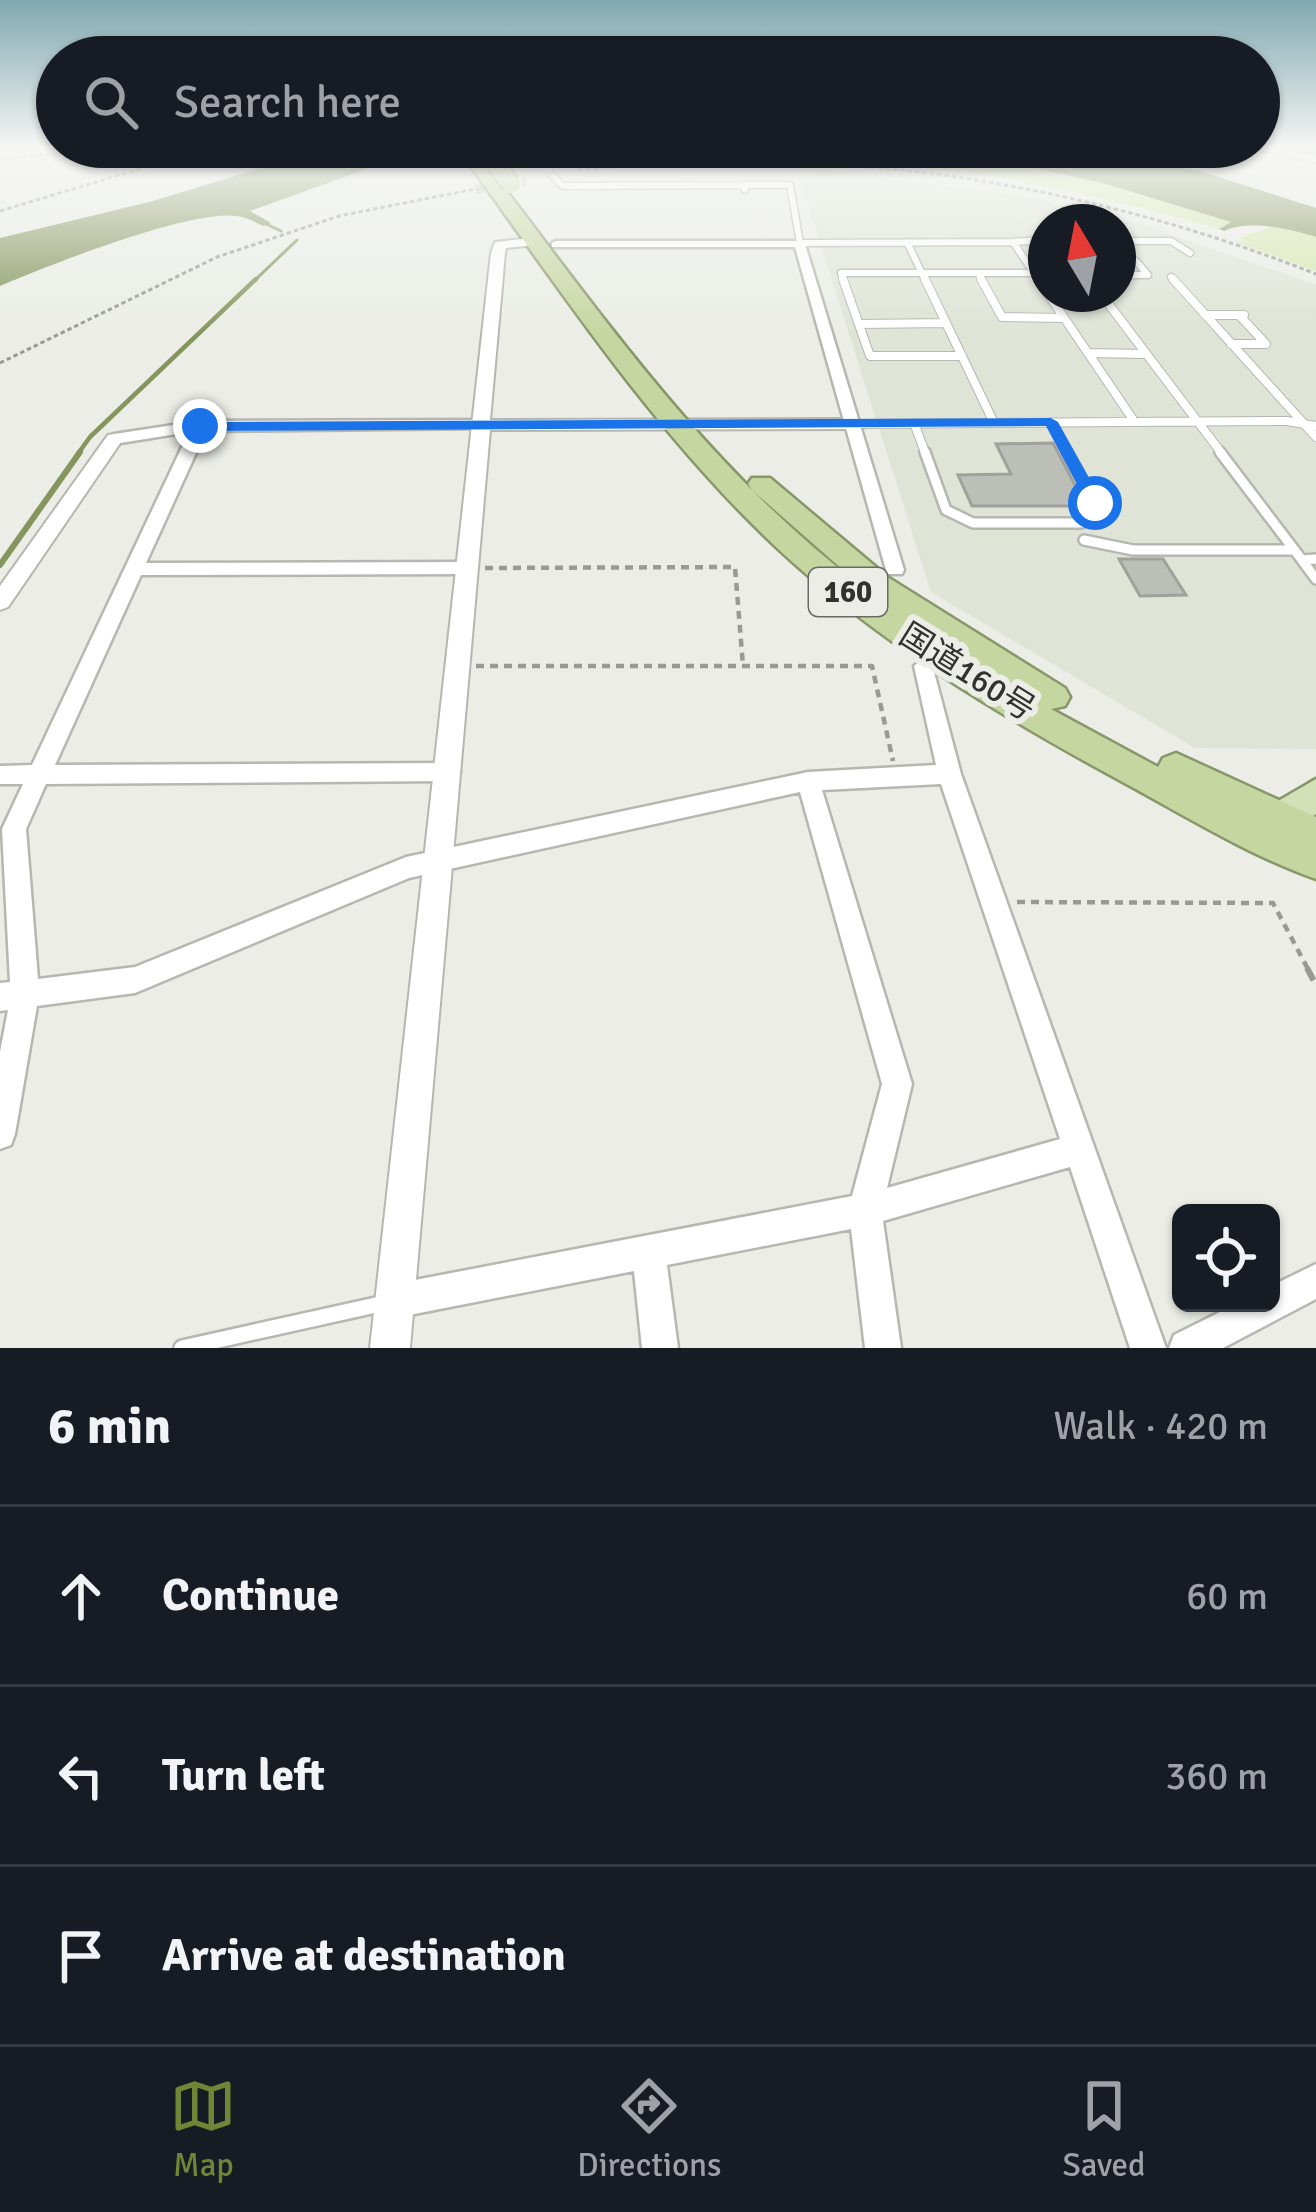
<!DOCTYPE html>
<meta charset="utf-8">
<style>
:root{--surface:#171b24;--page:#242831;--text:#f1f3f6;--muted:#9ea1a6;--line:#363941;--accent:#718536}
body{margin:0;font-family:Signika,"Noto Sans JP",sans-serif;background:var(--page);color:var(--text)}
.controls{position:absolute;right:36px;bottom:36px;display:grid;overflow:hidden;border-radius:18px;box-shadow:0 3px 9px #0004}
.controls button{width:108px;height:108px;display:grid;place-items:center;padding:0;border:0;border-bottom:3px solid var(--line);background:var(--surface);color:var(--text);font:60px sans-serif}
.compass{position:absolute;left:1028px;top:204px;width:108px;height:108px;border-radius:50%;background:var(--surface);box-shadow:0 3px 9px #0004;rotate:350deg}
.stop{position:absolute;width:36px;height:36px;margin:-27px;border:9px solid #1a73e8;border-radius:50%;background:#fff}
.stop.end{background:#1a73e8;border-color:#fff;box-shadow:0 3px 12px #0008}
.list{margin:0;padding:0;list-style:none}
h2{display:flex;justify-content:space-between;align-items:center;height:156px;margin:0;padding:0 48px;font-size:51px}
h2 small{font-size:39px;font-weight:400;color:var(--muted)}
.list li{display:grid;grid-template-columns:78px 1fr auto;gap:36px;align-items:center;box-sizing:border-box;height:180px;padding:0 48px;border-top:3px solid var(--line)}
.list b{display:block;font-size:45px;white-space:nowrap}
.list em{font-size:39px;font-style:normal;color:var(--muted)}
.icon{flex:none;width:66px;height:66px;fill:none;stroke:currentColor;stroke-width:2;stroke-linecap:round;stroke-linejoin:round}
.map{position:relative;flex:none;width:1316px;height:1348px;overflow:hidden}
.search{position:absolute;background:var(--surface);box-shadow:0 3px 9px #0004;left:36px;right:36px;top:36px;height:132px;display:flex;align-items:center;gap:30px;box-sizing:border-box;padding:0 42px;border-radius:66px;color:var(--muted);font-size:45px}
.sheet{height:696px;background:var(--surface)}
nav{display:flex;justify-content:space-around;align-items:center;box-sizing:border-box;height:168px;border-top:3px solid var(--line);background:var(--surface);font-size:33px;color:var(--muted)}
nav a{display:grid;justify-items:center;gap:6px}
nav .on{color:var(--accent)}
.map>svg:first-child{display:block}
</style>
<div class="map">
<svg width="1316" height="1348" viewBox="0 0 1316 1348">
<rect width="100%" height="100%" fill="#ebede6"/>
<!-- built -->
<path fill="#dfe4d6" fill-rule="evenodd" d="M796 167 1025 196 1138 223 1316 285V749L1195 748 931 592ZM1046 222H1118V294H1046Z"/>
<!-- green -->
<path fill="#d6e8ae" d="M714 147H941L1106 183 1232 222 1219 229C1053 180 886 155 714 147Z
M1274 226 1316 237V271L1233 241 1247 242 1240 238Z"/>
<!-- water -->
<path fill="#85955d" d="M329 147H445L381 164 250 211 271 223 263 226C255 222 246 217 237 216 190 209 47 266 0 286V238L153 201Z
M941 147 1081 148 1200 171 1316 208V237C1290 229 1248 219 1224 231L1219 229 1231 222 1106 184Z"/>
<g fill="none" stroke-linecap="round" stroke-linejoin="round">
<!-- stream-far2 -->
<path stroke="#85955d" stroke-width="3" d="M1288 147 1316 154
M262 222 281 231
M253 282 297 240"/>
<!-- stream-far1 -->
<path stroke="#85955d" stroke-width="4.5" d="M77 455 90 437 256 279"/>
<!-- stream -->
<path stroke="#85955d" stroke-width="6" d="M0 565 80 452"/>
</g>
<!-- building -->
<path fill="#bcbfb8" stroke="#9fa19a" stroke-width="3" d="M1053 443 1086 506H972L958 475 1011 474 996 444Z
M1119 559H1163L1186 595 1140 596Z"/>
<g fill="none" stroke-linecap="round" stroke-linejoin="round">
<!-- minor-tunnel -->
<path stroke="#c6c8c1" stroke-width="10" stroke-dasharray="10 6" stroke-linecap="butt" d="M475 189 526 181"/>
<!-- service-far3 casing -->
<g stroke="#b5b7b0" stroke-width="9">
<path id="service-far3" d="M1264 147 1316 160
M553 176 563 186 744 185
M745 190 744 185H790L800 243 1013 242 1040 282
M1118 241H1171L1190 253
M907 242 926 282
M1013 242 1046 240
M1118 261H1136L1148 275H1118
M978 273 983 282
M1171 277 1175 282
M844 282 841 273H1034"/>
</g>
<!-- service-far2 casing -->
<g stroke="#b5b7b0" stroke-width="10">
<path id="service-far2" d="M843 279 870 356H962
M925 279 994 423
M981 279 1002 317 1064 318
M1038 279 1046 291
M1173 279 1316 437
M1048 294 1134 421
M1101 294 1223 455
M1205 315H1244
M859 324 946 323
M1231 344H1266L1239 315
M1088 353 1146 354
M1051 422 1069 455
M914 423 926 455
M853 424 1287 421 1316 426"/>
</g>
<!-- service-far1 casing -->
<g stroke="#b5b7b0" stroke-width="14">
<path id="service-far1" d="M925 452 946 510 973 523H1081L1094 518 1095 503 1067 452
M1220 452 1302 560 1316 559
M1084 540 1133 550H1294
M1302 560 1316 579"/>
</g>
<!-- service casing -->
<g stroke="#b5b7b0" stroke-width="20">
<path id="service" d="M182 1348 385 1303"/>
</g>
<!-- minor casing -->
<g stroke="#b5b7b0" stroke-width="5">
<path id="minor" d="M556 241H804L904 570 902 574H888L886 570 795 247H552V243Z
M482 420 488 422V428L206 431 146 563 468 562 477 568 468 574 141 575 55 765 448 763 456 765 460 772 456 779 448 781 46 784 26 829 38 979 135 967 406 857 808 772 936 765 914 666 924 658 931 661 961 774 1166 1348H1130L1070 1167 883 1221 901 1348H865L851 1229 667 1265 678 1348H642L634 1271 394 1318 382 1313 377 1301 382 1289 394 1284 852 1196 882 1084 800 792 409 878 135 993 37 1006 15 1134 11 1145 0 1149V1052L8 1010 0 1011V983L10 982 2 829 23 784H0V766L32 765 189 432 114 444 106 439 114 434 200 421ZM941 784 1060 1139 887 1188 912 1084 822 790Z
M1316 1264V1299L1223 1348H1169L1174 1335 1238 1303H1271V1286Z"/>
</g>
<!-- tertiary casing -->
<g stroke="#b5b7b0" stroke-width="4">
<path id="tertiary" d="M532 238 537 239V245L506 248 505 253 490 420 853 419 862 424 853 429 490 430 410 1348H370L491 253 495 242Z
M114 434 123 439 8 607 0 610V586L108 435Z"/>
</g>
<!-- primary casing -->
<g stroke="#89966a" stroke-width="5">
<path id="primary" d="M1316 779V814L1297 827 1287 854 1273 859 1259 854 1254 842 1268 807Z"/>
</g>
<!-- trunk casing -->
<g stroke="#89966a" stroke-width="5">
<path id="trunk" d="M457 147H473C592 301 702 465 859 584L752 490 748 484 752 478H770L889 578 1065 688 1070 697 1065 706 1051 709 1158 767 1163 758 1176 753 1316 817V879C1248 855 1184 815 1121 781 999 715 876 641 775 546 651 429 556 284 457 147Z"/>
</g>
<!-- path-far2 -->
<path stroke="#989a95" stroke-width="3" stroke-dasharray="4.5 3" stroke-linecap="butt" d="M537 147 542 162 683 147
M656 156 709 150 705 147
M0 158 157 147
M578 170C831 142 1080 181 1316 274
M0 211 212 147
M0 363 217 257 339 216 475 189"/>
<!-- path-far1 -->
<path stroke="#989a95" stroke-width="4.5" stroke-dasharray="8 6" stroke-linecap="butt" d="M485 568 735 567 743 666
M476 666H872L893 761
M1017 902 1273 903 1309 971"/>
<!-- path -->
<path stroke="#989a95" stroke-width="6" stroke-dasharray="14 9" stroke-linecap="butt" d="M1307 968 1316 985"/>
<!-- service-far3 -->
<use href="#service-far3" stroke="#fff" stroke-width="6"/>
<!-- service-far2 -->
<use href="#service-far2" stroke="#fff" stroke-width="8"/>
<!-- service-far1 -->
<use href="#service-far1" stroke="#fff" stroke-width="9"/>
<!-- service -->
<use href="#service" stroke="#fff" stroke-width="15"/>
<!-- minor -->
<use href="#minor" fill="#fff" fill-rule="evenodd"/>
<!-- tertiary -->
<use href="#tertiary" fill="#fff" fill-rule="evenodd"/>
<!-- primary -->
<use href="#primary" fill="#d4e0b8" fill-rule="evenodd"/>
<!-- trunk -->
<use href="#trunk" fill="#c6d6a0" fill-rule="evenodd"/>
<!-- trunk-bridge casing -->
<g stroke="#89966a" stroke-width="21" stroke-linecap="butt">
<path id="trunk-bridge" d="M482 147 511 184"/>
</g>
<!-- trunk-bridge -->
<use href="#trunk-bridge" stroke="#c6d6a0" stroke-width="18"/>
</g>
<!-- sky -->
<linearGradient id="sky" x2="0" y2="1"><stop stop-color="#80a8b0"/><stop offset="0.44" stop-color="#f6f7f4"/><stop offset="1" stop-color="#f6f7f4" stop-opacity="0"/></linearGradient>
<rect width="1316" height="336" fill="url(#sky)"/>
<!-- route -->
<path fill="#1a73e8" d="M1051 418 1058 422 1103 503 1100 507 1087 503 1046 426 200 431 193 426 200 422Z"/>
<g text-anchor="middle" stroke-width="12" stroke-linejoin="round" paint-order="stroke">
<!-- shield labels -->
<rect fill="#ebede6" stroke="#696a66" stroke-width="3" x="809" y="568" width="78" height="48" rx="9"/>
<g font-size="30" font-weight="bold" fill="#31322f">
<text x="848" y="602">160</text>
</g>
<!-- street labels -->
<g font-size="33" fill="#31322f" stroke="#ebede6">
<text transform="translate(968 671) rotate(32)" y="12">国道160号</text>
</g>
</g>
</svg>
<div class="controls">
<button><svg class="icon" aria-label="locate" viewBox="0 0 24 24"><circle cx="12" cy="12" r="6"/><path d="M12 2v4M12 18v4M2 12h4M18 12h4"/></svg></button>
</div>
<svg class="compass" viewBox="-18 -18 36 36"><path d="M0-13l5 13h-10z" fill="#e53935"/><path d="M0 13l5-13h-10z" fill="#9ea1a6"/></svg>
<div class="stop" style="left:1095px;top:503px"></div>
<div class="stop end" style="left:200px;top:426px"></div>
<div class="search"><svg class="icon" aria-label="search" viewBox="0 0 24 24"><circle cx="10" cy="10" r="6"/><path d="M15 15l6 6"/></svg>Search here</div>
</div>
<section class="sheet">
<h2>6 min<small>Walk · 420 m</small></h2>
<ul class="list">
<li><svg class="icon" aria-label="ahead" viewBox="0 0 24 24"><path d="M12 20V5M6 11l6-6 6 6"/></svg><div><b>Continue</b></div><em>60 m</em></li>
<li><svg class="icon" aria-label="left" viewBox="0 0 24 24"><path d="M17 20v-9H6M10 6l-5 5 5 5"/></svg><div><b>Turn left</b></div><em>360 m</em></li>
<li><svg class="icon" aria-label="arrive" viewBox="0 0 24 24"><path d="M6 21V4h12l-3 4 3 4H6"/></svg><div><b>Arrive at destination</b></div></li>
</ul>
</section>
<nav>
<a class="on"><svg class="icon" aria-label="map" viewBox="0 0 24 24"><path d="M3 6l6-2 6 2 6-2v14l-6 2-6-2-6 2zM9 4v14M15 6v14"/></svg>Map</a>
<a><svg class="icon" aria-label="directions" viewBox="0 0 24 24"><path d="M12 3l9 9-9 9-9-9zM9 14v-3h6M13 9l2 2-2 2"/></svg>Directions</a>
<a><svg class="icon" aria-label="saved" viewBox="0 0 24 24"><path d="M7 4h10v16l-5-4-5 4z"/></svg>Saved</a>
</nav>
